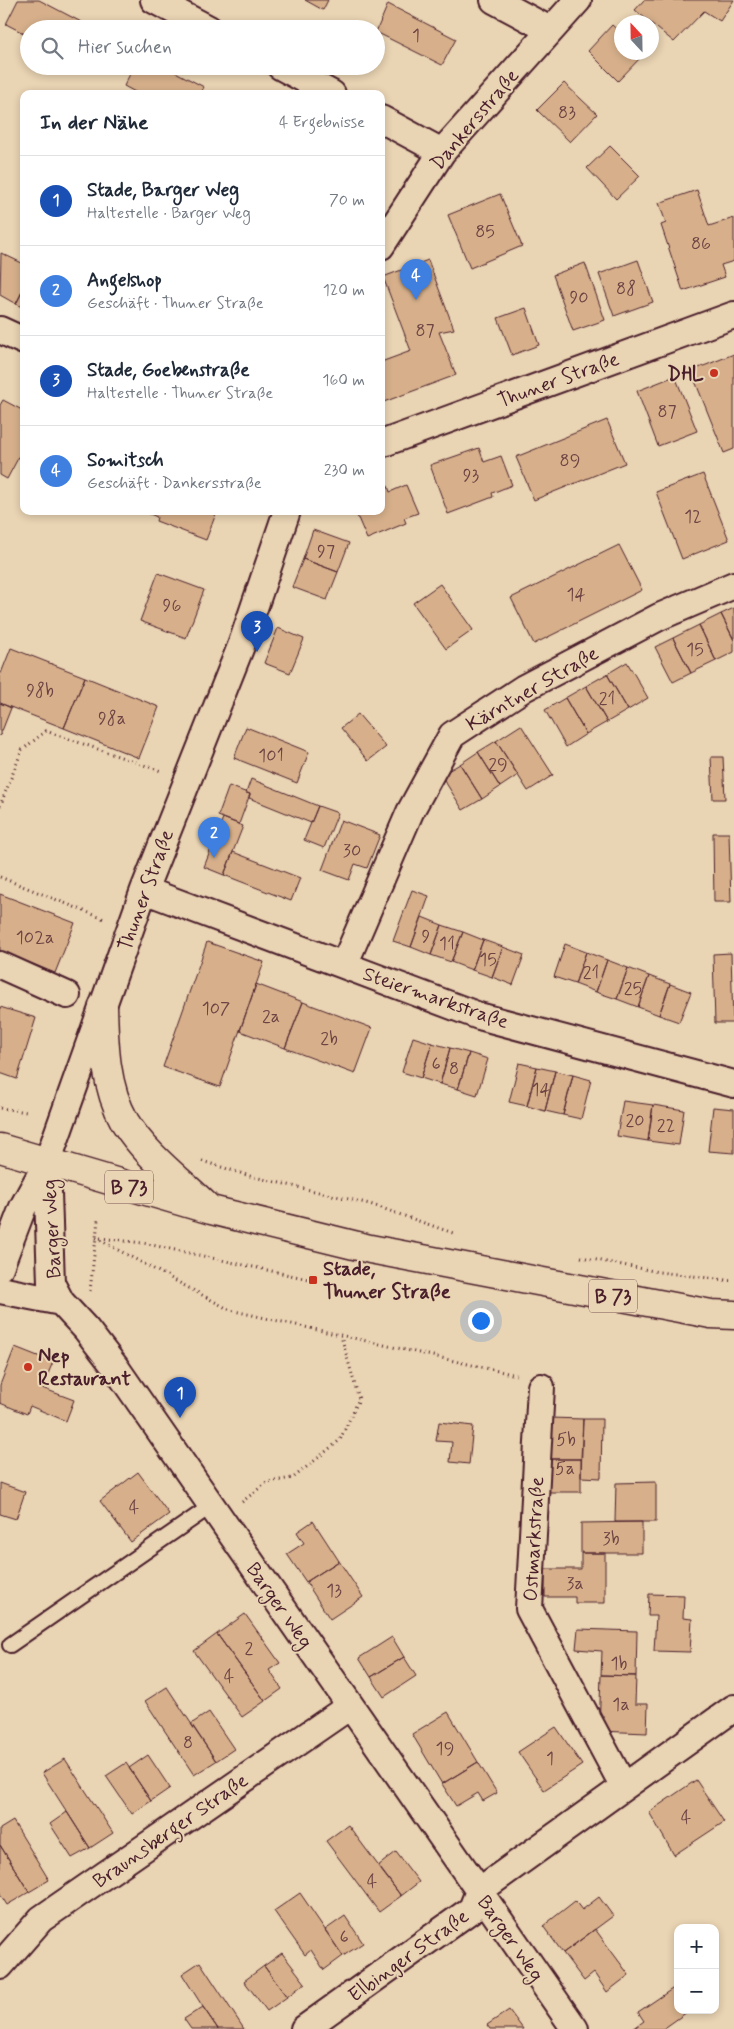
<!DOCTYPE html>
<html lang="de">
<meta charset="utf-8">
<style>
:root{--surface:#fff;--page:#f6f6f7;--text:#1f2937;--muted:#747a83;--line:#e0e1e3;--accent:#0f766e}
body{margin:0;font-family:Mynerve,sans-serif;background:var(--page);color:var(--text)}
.controls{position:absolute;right:15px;bottom:15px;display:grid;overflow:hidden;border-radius:10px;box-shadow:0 2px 8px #0003}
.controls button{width:45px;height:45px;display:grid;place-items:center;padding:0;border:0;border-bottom:1px solid var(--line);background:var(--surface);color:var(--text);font:25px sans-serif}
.compass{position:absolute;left:614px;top:15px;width:45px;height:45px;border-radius:50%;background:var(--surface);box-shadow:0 2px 8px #0003;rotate:338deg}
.you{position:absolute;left:480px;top:1320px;width:18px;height:18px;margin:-12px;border:4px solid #fff;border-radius:50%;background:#1a73e8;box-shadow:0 0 0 8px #1a73e833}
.badge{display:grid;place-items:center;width:32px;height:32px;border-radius:50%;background:var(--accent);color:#fff;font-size:16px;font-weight:700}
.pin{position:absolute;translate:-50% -41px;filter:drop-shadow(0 1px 2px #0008)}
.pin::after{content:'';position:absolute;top:26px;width:18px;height:15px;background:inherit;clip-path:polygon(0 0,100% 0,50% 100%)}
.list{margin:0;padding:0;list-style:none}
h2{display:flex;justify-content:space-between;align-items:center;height:65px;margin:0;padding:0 20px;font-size:21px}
h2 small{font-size:16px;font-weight:400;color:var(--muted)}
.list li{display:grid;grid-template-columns:32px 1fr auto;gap:15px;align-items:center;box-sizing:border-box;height:90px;padding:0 20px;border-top:1px solid var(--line)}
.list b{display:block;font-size:19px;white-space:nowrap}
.list p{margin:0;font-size:16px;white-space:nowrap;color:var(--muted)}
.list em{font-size:16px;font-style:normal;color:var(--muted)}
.icon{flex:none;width:28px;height:28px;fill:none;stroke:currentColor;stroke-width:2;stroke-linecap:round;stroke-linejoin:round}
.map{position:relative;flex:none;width:734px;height:2029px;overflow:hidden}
.search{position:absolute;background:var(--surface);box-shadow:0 2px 8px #0003;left:20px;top:20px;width:365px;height:55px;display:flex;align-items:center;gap:12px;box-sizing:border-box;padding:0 18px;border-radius:28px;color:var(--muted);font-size:19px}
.panel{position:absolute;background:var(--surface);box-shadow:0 2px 8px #0003;left:20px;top:90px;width:365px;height:425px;border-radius:10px}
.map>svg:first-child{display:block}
</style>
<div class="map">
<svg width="734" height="2029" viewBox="0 0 734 2029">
<rect width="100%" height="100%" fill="#e9d4b3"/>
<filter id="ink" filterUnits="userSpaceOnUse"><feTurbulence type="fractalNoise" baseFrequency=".02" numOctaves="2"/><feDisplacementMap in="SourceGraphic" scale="10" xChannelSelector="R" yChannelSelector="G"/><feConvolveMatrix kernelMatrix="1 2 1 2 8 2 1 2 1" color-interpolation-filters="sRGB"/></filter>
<g filter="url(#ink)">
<!-- building -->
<path fill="#d7b08b" stroke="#4a1f2b" d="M18 0H39L87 25 86 29H29V36L6 24Z
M305 0H328L323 10Z
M644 0H734L720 21 704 11 674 42 635 10Z
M388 4 456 39 442 65 376 32Z
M612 25 622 34V52H640L643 55 618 81 588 51Z
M134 66H164L204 87 200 94H139L124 86Z
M564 83 597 114 570 142 537 110Z
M610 146 640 176 616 199 587 168Z
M697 190 709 226 734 218V261L721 265 725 277 683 291 661 225 666 223 659 203Z
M500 194 522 246 470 268 448 215Z
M1 253 24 264V288L16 304 0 295Z
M428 260 454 329 439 332 456 375 381 403V362L411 351 383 277Z
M638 260 653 302 614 316 599 274Z
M585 263 605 320 573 331 553 275Z
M24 288V308L16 304Z
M526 308 539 345 512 355 498 318Z
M734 354V449L724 453 691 371Z
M675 376 697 431 658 446 637 391Z
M3 400 24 411V447L7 479 0 475V405Z
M607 420 625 463 534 500 516 457Z
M479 448 484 462 501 456 512 485 492 493 493 497 448 514 430 465Z
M703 474 729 540 682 559 656 492Z
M406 485 418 513 404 518 406 523 367 539 355 511H381V488L388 486 390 492Z
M143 511H217L206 540 156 521 157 517Z
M313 530 349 543 338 572 303 559Z
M619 545 642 590 534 644 511 598Z
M303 559 338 572 327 600 292 587Z
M158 573 204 590 186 638 140 621Z
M440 584 473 630 446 649 413 603Z
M734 608V640L721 614Z
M721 614 734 640V652L716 661 699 625Z
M699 625 716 661 691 673 673 638Z
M278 628 304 639 290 673 264 663Z
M673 638 691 673 673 682 655 647Z
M11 648 85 677 64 728 0 703V676Z
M627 662 648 698 628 710 607 674Z
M607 674 628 710 607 722 586 686Z
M85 677 159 707 139 758 64 728Z
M586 686 607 722 586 734 565 698Z
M565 698 586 734 566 747 545 710Z
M0 703 11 708 0 736Z
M358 714 386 747 368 761 341 728Z
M521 725 553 775 528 791 496 741Z
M246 727 309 752 297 783 234 758Z
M496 741 518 775 500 787 478 752Z
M478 752 500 787 482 799 460 764Z
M711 757H723L725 799H713Z
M460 764 482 799 463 810 441 775Z
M251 779 318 806 311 823 249 798 250 794 246 793Z
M229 786 250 794 239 824 218 816Z
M318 806 338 813 324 848 304 840Z
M223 818 243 826 224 875 204 867Z
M341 820 380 835 367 868 355 864 349 880 322 870Z
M713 833H729L731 902H714Z
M233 852 300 878 291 901 224 875Z
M412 890 429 896 411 947 393 941Z
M0 894 75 923 55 973 0 951Z
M422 917 442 925 431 955 411 947Z
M442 925 463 932 451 962 431 955Z
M463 932 483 940 472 970 451 962Z
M483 940 503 947 492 977 472 970Z
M207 942 264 962 220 1087 163 1067Z
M565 944 586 952 575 984 554 977Z
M503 947 524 955 513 985 492 977Z
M586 952 607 960 596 992 575 984Z
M731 953 733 1023H715L713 954Z
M607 960 628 968 617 999 596 992Z
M628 968 649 976 638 1007 617 999Z
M649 976 670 984 659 1015 638 1007Z
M256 984 303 1002 285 1048 240 1031Z
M670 984 691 992 679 1022 659 1015Z
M303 1002 372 1028 355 1074 285 1048Z
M0 1007 36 1018 17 1079 0 1073Z
M413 1037 432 1043 421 1078 402 1072Z
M432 1043 450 1048 440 1084 421 1078Z
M450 1048 469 1053 458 1089 440 1084Z
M469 1053 488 1059 477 1095 458 1089Z
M519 1063 537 1067 527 1106 509 1102Z
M537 1067 555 1071 545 1111 527 1106Z
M555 1071 573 1075 563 1115 545 1111Z
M573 1075 591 1080 581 1119 563 1115Z
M623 1101 653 1105 648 1141 617 1136Z
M653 1105 684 1110 679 1145 648 1141Z
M713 1107 734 1109V1153L708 1151Z
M15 1347 53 1362 42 1388 74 1400 66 1421 30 1406 27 1414 0 1403V1385Z
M550 1418 583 1419 581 1459H549Z
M583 1419H602L601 1478 581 1477Z
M439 1422 473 1426 469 1464 450 1462 452 1442 436 1441Z
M549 1459H581V1492H548Z
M138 1472 169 1514 131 1542 100 1501Z
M656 1482V1522H615L616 1483Z
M0 1483 25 1492 16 1519 0 1514Z
M313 1521 339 1561 306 1582 287 1554 304 1543 297 1532Z
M642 1522V1553H581V1523Z
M581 1553H605V1603H575V1597H545V1569H581Z
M339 1561 363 1597 330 1619 306 1582Z
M649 1594 684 1595 683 1618 692 1619 690 1652 654 1651 656 1616H648Z
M245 1614 280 1663 269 1670 282 1689 265 1701 217 1634Z
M578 1629 637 1631 636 1676 601 1675 602 1651 576 1649Z
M217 1634 265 1701 242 1717 194 1651Z
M392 1637 404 1657 371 1677 359 1658Z
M404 1657 416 1676 384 1697 371 1677Z
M601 1675 636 1676 635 1704H648L647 1733 599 1731Z
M167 1687 216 1761 194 1775 145 1701Z
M209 1712 234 1749 216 1761 191 1724Z
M448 1712 478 1762 442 1784 412 1734Z
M556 1727 582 1765 544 1790 518 1752Z
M148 1755 170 1788 151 1801 129 1768Z
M65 1759 113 1833 90 1848 42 1773Z
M478 1762 497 1793 483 1801 478 1793 456 1806 442 1784Z
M126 1763 151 1801 132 1814 106 1776Z
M696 1780 724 1822 674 1855 649 1812Z
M67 1812 90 1848 72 1858 50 1824Z
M13 1821 49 1880 29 1892 0 1845V1829Z
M348 1825 401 1896 379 1912 326 1841Z
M0 1845 29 1892 7 1905 0 1894Z
M396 1852 419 1882 401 1896 378 1866Z
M300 1893 343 1956 324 1970 311 1950 305 1955 274 1911Z
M599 1897 613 1916 563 1953 543 1926 575 1901 582 1910Z
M345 1916 363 1943 343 1956 325 1930Z
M595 1929 629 1975 607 1992 594 1973 584 1981 563 1953Z
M282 1953 305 1983 287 1997 264 1966Z
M200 1962 244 2029H218L203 2007 182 1974Z
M264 1966 287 1997 267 2011 244 1981Z
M678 1985V2010H690L663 2029H633L644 2021 638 2012Z
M203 2007 218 2029H191L184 2019Z
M509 2010 523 2029H490L487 2025Z"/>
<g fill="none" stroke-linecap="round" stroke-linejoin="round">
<!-- service casing -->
<g stroke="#4a1f2b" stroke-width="18">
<path id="service" d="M10 1645 211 1506"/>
</g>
<!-- minor casing -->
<g stroke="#4a1f2b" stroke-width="30">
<path id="minor" d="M154 0 209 29
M494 0 550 30
M280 66 332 94
M381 119 442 152
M381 246 442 152 578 0
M0 330 24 341
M381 444 734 315
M144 890 479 1016 734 1084
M0 965 67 995
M344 965 410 812 452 735 524 688 659 617 734 585
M47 1163 51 1283 61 1302 86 1329 116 1368 575 2029
M0 1267 23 1207 47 1163 144 890 241 646 287 511
M0 1290 61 1302
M541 1387 529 1609 624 1787
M0 1966 41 1919 350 1706
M304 2029 472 1909 479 1891 734 1708"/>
</g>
<!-- primary casing -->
<g stroke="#4a1f2b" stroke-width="31">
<path id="primary" d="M103 1006C104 1045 105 1087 125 1122 145 1155 181 1181 208 1208
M0 1148 211 1210 370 1249 711 1314 734 1315"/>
</g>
<!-- path -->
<path stroke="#4a1f2b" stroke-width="3" stroke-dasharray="1 4" stroke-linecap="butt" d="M0 806 22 750 46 731 161 771
M0 877 104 919
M0 1108 27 1112
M202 1161 250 1176 370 1204 453 1233
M96 1238 230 1310 516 1375
M100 1238 143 1243 313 1280
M581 1257 659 1272 734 1281
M90 1291 98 1220
M242 1502 267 1482 293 1478 340 1440 359 1399 341 1336"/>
<!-- service -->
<use href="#service" stroke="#e9d4b3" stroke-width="14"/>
<!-- minor -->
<use href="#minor" stroke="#e9d4b3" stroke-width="26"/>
<!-- primary -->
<use href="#primary" stroke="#e9d4b3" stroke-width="28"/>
</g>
</g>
<!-- markers -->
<g fill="#c8321e" stroke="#e9d4b3" stroke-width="2">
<circle cx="714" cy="373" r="5"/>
<rect x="308" y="1275" width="10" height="10" rx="2.5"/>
<circle cx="28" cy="1367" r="5"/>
</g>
<g text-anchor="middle" stroke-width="4" stroke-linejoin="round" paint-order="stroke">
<!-- number labels -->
<g font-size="18" fill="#6d4343">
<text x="416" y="41">1</text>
<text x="567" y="118">83</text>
<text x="485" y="237">85</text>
<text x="701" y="249">86</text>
<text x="626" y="294">88</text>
<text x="579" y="303">90</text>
<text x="425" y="336">87</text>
<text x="667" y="417">87</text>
<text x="570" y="466">89</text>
<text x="471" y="481">93</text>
<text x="693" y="522">12</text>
<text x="326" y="557">97</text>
<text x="576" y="600">14</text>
<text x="172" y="611">96</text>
<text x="695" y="655">15</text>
<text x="40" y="696">98b</text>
<text x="607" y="704">21</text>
<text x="112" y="724">98a</text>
<text x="271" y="761">101</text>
<text x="498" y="770">29</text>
<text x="352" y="856">30</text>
<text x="426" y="942">9</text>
<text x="35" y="943">102a</text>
<text x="447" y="949">11</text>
<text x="488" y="965">15</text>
<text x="591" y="978">21</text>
<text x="633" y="994">25</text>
<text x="216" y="1014">107</text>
<text x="271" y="1022">2a</text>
<text x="329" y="1044">2b</text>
<text x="436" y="1069">6</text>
<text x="454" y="1074">8</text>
<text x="541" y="1095">14</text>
<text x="635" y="1126">20</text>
<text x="666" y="1131">22</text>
<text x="566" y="1445">5b</text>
<text x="565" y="1474">5a</text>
<text x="134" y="1513">4</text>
<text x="611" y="1544">3b</text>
<text x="575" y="1589">3a</text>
<text x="334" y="1596">13</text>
<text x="249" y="1654">2</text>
<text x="619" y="1669">1b</text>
<text x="229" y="1682">4</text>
<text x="621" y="1710">1a</text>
<text x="188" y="1748">8</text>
<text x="445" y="1754">19</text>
<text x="550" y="1764">1</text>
<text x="686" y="1823">4</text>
<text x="372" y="1887">4</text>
<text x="344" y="1942">6</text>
</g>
<!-- shield labels -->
<g fill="#e9d4b3" stroke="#7a5554" stroke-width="1">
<rect x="105" y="1170.5" width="48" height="33" rx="4"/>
<rect x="589" y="1279.5" width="48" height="33" rx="4"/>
</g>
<g font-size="19" font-weight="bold" fill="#4a1f2b">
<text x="129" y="1194">B 73</text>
<text x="613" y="1303">B 73</text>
</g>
<!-- street labels -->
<g font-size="20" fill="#4a1f2b" stroke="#e9d4b3">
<text transform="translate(474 119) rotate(-50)" y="7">Dankersstraße</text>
<text transform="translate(558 379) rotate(-20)" y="7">Thuner Straße</text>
<text transform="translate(532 688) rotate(-30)" y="7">Kärntner Straße</text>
<text transform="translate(145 890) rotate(-70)" y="7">Thuner Straße</text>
<text transform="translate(436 997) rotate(19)" y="7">Steiermarkstraße</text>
<text transform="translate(51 1229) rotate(-93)" y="7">Barger Weg</text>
<text transform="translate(533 1539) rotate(-87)" y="7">Ostmarkstraße</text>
<text transform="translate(280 1605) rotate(55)" y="7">Barger Weg</text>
<text transform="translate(170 1830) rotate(-35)" y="7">Braunsberger Straße</text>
<text transform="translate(511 1938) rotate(55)" y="7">Barger Weg</text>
<text transform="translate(408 1955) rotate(-36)" y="7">Elbinger Straße</text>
</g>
<!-- poi labels -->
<g font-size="20" font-weight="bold" fill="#4a1f2b" stroke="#e9d4b3" text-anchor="start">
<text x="704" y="380" text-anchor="end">DHL</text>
<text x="323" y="1275">Stade,<tspan x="323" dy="23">Thuner Straße</tspan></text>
<text x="38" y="1362">Nep<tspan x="38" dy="23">Restaurant</tspan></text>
</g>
</g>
</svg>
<div class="controls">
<button>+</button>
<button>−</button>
</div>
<svg class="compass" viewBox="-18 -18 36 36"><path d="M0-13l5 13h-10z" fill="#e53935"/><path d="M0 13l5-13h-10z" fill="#747a83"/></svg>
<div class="you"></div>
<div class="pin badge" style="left:180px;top:1418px;background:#1a4fb4">1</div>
<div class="pin badge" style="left:214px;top:858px;background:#3f7fe0">2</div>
<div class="pin badge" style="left:257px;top:652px;background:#1a4fb4">3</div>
<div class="pin badge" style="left:416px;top:300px;background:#3f7fe0">4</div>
<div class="search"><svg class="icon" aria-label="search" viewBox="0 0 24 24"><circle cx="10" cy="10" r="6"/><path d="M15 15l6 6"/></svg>Hier suchen</div>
<section class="panel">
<h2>In der Nähe<small>4 Ergebnisse</small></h2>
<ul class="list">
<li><span class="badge" style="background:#1a4fb4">1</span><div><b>Stade, Barger Weg</b><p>Haltestelle · Barger Weg</p></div><em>70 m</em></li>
<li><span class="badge" style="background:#3f7fe0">2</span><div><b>Angelshop</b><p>Geschäft · Thuner Straße</p></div><em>120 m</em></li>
<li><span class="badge" style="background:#1a4fb4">3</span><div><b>Stade, Goebenstraße</b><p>Haltestelle · Thuner Straße</p></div><em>160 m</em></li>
<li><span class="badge" style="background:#3f7fe0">4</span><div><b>Somitsch</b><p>Geschäft · Dankersstraße</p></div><em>230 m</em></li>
</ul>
</section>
</div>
